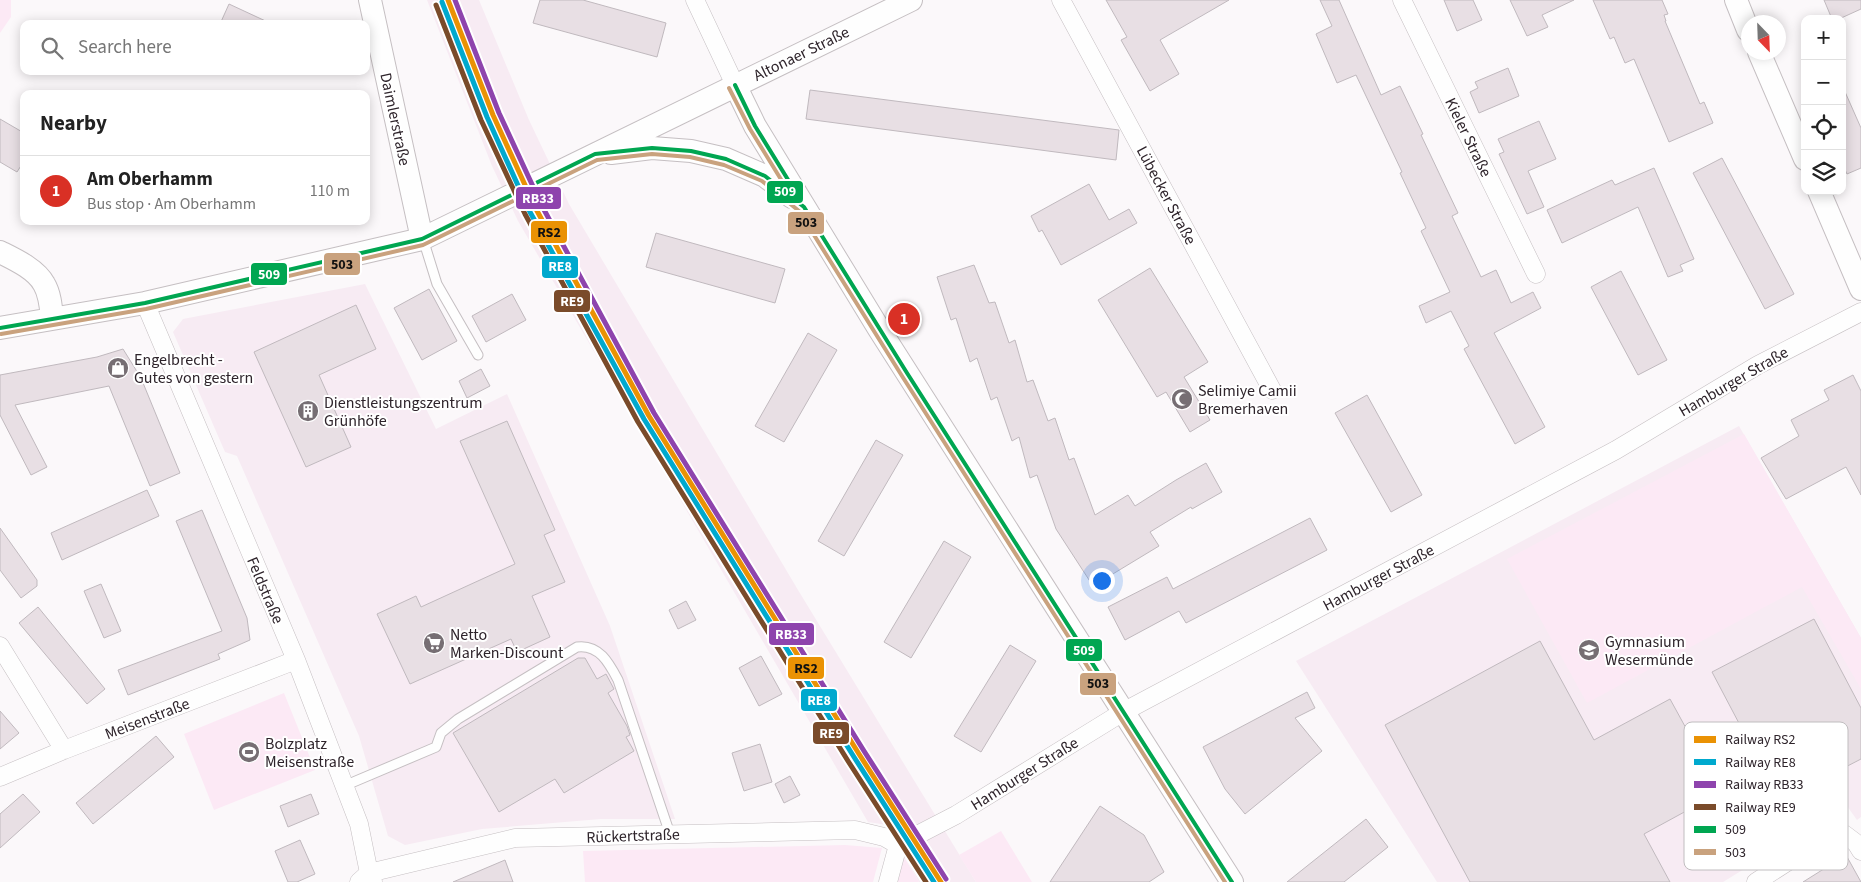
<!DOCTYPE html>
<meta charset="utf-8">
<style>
:root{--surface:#fff;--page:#f2f2f2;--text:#222;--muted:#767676;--line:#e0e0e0;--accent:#d93025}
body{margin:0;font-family:"Source Sans 3",sans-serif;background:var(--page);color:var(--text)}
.controls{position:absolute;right:15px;top:15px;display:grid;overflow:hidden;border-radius:10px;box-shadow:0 2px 12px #0003}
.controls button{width:45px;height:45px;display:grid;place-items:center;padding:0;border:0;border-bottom:1px solid var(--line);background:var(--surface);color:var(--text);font:25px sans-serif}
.compass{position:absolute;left:1741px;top:15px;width:45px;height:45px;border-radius:50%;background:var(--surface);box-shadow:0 2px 12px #0003;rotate:157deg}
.you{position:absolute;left:1101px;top:580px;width:18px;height:18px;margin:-12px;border:4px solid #fff;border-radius:50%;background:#1a73e8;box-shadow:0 0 0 8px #1a73e833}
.badge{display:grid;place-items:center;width:32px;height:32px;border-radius:50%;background:var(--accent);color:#fff;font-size:16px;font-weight:700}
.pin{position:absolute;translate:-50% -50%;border:2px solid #fff;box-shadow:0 1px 5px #0006}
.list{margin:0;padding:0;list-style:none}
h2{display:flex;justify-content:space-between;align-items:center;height:65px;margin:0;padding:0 20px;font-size:21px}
h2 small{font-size:16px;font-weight:400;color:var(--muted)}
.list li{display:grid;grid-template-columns:32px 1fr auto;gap:15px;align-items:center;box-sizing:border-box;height:70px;padding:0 20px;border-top:1px solid var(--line)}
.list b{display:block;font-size:19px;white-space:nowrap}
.list p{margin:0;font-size:16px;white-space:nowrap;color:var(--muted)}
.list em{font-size:16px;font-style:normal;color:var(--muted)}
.icon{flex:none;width:28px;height:28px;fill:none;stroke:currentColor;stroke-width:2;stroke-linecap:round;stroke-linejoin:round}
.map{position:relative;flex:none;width:1861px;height:882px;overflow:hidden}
.search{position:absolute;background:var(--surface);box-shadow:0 2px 12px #0003;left:20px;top:20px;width:350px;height:55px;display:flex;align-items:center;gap:12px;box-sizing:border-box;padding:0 18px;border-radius:10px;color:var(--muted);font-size:19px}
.panel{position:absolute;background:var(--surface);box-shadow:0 2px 12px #0003;left:20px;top:90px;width:350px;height:135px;border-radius:10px}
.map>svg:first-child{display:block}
</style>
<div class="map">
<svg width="1861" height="882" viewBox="0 0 1861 882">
<rect width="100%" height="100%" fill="#fbf8fa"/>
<!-- built -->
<path fill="#f7ebf3" d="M427 0H479L529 120 569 204 798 590 976 882H919L887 825 868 822 518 221 492 166Z
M365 284 436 429 507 394 610 626 675 819H601L482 829 405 845 388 836 359 736 237 456 225 452 173 332 183 319Z
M1739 426 1861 638V817L1857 820 1847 806 1723 882H1437L1296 661Z"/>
<!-- green -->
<path fill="#fce9f5" d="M0 0H11V17L0 33Z
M1744 434 1861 638V689L1802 587 1587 703 1507 559Z
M284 693 315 770 214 810 184 734Z
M1001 831 1032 882H976L959 855Z
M845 845 882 848 873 882H585L583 851Z
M904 857 919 882H897Z"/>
<!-- building -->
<path fill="#e8dfe4" stroke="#c0b9be" d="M540 0H583L666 23 657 57 533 23Z
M1106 0H1229L1160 40 1179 74 1150 91 1121 40 1127 37Z
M1320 0H1339L1381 95 1400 86 1423 134 1421 135 1458 213 1452 216 1481 277 1496 270 1511 303 1533 292 1541 308 1494 333 1545 427 1515 444 1464 349 1469 346 1451 311 1426 323 1419 306 1450 292 1421 231 1426 228 1400 173 1402 172 1356 75 1337 83 1316 34 1332 26Z
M1444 0H1473L1482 20 1457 31Z
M1510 0H1574L1542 15 1548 27 1527 36Z
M1593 0H1662L1668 14 1664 15 1666 21H1665L1700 104 1704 102 1713 123 1669 142 1634 59 1625 63 1614 37 1610 39Z
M1824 0H1861V9L1839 19H1832Z
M229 4 272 24H220Z
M1508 68 1519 96 1479 113 1470 92 1478 88 1475 82Z
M1842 85 1861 128V168L1847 174 1842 163Z
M810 90 1119 130 1116 160 806 119Z
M0 119 24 133V161L17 172 0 162Z
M1539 121 1556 159 1528 171 1544 207 1527 214 1499 154 1504 152 1498 139Z
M1722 158 1794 294 1765 309 1693 173Z
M1654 168 1694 259 1680 265 1683 271 1668 277 1638 207 1562 243 1547 210 1612 180 1615 185Z
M1089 184 1109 220 1129 209 1137 223 1061 265 1042 230 1039 232 1031 216Z
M656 233 785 269 775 303 646 267Z
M974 265 989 303 995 302 1009 343 1015 340 1027 382 1033 380 1048 421 1055 418 1069 460 1074 458 1095 515 1128 495 1135 506 1176 480 1206 463 1222 492 1192 509 1191 507 1150 532 1159 546 1093 586 1056 529 1037 475 1030 478 1019 437 1012 441 997 397 991 400 977 358 970 362 956 318 951 320 937 277Z
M1150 268 1208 362 1184 377 1210 420 1190 432 1166 392 1157 397 1098 300Z
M1621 271 1667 360 1638 375 1591 287Z
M429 289 457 341 422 360 394 308Z
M512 294 526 320 486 342 472 316Z
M356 305 376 349 319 375 351 447 306 467 254 352Z
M808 333 837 350 784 442 755 426Z
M123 349 141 378 180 473 150 486 109 386 15 405 47 467 31 475 0 415V375L97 357Z
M481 369 490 386 467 398 459 381Z
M1853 375 1861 391V495L1846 467 1786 499 1761 458 1799 436 1791 420 1829 400 1824 390Z
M1367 395 1422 495 1391 512 1335 413Z
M507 421 555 530 544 535 565 582 532 596 550 637 517 652 511 639 410 684 377 614 416 596 421 607 515 564 460 441Z
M876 440 903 455 844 556 818 541Z
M147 490 159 516 62 560 51 533Z
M202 510 247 618 250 640 218 654 220 659 128 695 118 670 222 631 176 521Z
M1310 518 1327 550 1186 623 1179 611 1125 640 1108 607 1167 577 1173 589Z
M0 528 37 580V586L21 598 0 570Z
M944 541 971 557 911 658 884 642Z
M101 584 121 631 104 638 84 591Z
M686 601 696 620 678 629 669 610Z
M38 607 105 689 87 704 19 623Z
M1814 619 1861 708V759L1780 801 1712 672Z
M1540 641 1594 740 1670 699 1721 792 1644 834 1670 882H1470L1385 725Z
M1010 645 1036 661 981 752 954 736Z
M761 656 782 694 759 706 739 668Z
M578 658H585L597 679 606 674 614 689 608 693 627 726 630 735 626 737 634 751 564 793 555 779 499 812 453 733Z
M1307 692 1315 708 1295 718 1322 751 1245 814 1225 789 1203 747Z
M0 711 19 733 0 749Z
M156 736 174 757 93 824 76 803Z
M760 744 772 782 744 791 732 753Z
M790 776 800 795 784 803 775 784Z
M23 794 40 812 0 848V814Z
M311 794 319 814 288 827 280 806Z
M1100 806 1144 835 1164 872 1149 882H1050Z
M1366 819 1388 847 1363 867 1344 882H1287Z
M300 840 315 874 297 882H288L275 851Z
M1846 855 1861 882H1803Z
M505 860 513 882H453Z"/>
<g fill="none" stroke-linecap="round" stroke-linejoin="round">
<!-- service casing -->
<g stroke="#c5bfc2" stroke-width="11">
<path id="service" d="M423 239 437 284 478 355
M344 786 436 747 441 733 458 719 577 647C599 644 609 663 618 680L670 834"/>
</g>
<!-- minor casing -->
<g stroke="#c5bfc2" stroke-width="19">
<path id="minor" d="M695 0 735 85
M1061 0 1272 390
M1402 0 1536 274
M145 303 296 660 359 824 369 873 373 882
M0 646 64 750
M0 777 64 750 296 660
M898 845 956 815 1123 712 1616 450 1758 365 1861 312
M359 882 369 873 515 838 855 830 884 837 898 845
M888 882 898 845
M1756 882 1826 837 1844 834 1856 843 1861 851"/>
</g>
<!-- tertiary casing -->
<g stroke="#c5bfc2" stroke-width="24">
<path id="tertiary" d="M370 0 422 239
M1736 0 1748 30
M1759 52 1805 159
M735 85 755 126 879 329 1232 882
M611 153 652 148 691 151 726 159 765 176 792 197
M1819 191 1861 289
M0 252C14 259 36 269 44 284 50 294 51 307 52 318
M0 328 145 303 422 239 911 0"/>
</g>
<!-- service -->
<use href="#service" stroke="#fefefe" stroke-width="9"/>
<!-- minor -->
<use href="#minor" stroke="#fefefe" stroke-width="18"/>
<!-- tertiary -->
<use href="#tertiary" stroke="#fefefe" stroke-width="22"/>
<!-- bus-1 casing -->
<g stroke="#fff" stroke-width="8">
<path id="bus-1" d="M735 85 755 126 798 196
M0 328 145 303 422 239 595 154 652 148 691 151 726 159 765 176 804 207 907 373 1232 882"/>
</g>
<!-- bus-2 casing -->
<g stroke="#fff" stroke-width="8">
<path id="bus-2" d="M729 88 750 129 793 199
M1 334 146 309 423 245 597 160 652 154 690 157 724 165 762 181 799 211 902 376 1225 882"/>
</g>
<!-- bus-1 -->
<use href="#bus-1" stroke="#00a651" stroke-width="4"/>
<!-- bus-2 -->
<use href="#bus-2" stroke="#c9a27e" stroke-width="4"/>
<!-- rail-1 casing -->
<g stroke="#fff" stroke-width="9">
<path id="rail-1" d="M448 0 493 115 536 209 649 416 859 754 941 882"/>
</g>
<!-- rail-2 casing -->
<g stroke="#fff" stroke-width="9">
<path id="rail-2" d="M442 2 487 117 530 212 644 419 854 757 934 882"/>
</g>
<!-- rail-3 casing -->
<g stroke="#fff" stroke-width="9">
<path id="rail-3" d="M455 0 499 113 542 206 654 413 864 751 946 879"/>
</g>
<!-- rail-4 casing -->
<g stroke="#fff" stroke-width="9">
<path id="rail-4" d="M436 5 481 120 525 214 638 422 848 761 926 882"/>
</g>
<!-- rail-1 -->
<use href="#rail-1" stroke="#ea9204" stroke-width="5"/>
<!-- rail-2 -->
<use href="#rail-2" stroke="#00a9ce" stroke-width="5"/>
<!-- rail-3 -->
<use href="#rail-3" stroke="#8e44ad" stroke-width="5"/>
<!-- rail-4 -->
<use href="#rail-4" stroke="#7a4b2a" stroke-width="5"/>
</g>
<!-- icons -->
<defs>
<g id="shop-disc" transform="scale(1.125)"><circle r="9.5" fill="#766e73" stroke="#fff"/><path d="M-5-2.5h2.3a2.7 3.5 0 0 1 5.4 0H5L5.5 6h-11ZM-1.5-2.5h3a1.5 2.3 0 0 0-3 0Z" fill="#fff"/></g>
<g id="mosque-disc" transform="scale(1.125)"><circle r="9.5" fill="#766e73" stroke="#fff"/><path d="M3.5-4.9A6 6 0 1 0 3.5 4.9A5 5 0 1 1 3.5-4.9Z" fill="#fff"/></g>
<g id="building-disc" transform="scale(1.125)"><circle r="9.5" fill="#766e73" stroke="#fff"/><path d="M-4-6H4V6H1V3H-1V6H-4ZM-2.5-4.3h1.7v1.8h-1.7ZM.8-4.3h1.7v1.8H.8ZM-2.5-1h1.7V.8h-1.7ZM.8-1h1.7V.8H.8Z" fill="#fff"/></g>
<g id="supermarket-disc" transform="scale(1.125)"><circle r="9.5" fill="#766e73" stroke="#fff"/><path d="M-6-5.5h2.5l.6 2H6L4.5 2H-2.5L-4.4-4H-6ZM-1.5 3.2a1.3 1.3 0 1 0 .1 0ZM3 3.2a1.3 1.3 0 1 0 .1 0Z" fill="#fff"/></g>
<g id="school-disc" transform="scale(1.125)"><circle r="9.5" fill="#766e73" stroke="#fff"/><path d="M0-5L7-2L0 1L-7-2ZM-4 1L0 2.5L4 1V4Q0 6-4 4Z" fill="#fff"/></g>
<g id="stadium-disc" transform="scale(1.125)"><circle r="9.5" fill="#766e73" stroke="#fff"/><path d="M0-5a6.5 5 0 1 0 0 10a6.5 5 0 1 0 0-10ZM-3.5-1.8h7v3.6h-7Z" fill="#fff"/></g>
</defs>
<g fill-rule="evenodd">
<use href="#shop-disc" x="118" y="368"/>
<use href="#mosque-disc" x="1182" y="399"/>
<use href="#building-disc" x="308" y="411"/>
<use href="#supermarket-disc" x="434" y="643"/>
<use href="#school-disc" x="1589" y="650"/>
<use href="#stadium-disc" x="249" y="752"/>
</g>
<g text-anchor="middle" stroke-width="4" stroke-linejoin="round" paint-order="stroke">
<!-- street labels -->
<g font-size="16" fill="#2e242b" stroke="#fff">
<text transform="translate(801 53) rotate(-26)" y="6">Altonaer Straße</text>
<text transform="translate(396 119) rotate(78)" y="6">Daimlerstraße</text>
<text transform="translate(1469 137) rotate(64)" y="6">Kieler Straße</text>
<text transform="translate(1167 195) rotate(62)" y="6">Lübecker Straße</text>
<text transform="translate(1733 381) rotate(-30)" y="6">Hamburger Straße</text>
<text transform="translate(1378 577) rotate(-28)" y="6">Hamburger Straße</text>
<text transform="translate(266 590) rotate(67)" y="6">Feldstraße</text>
<text transform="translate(147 718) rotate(-21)" y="6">Meisenstraße</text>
<text transform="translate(1024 773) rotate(-32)" y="6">Hamburger Straße</text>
<text transform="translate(633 835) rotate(-2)" y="6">Rückertstraße</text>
</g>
<!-- poi labels -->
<g font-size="16" fill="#2e242b" stroke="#fff" text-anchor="start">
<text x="134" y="365">Engelbrecht -<tspan x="134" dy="18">Gutes von gestern</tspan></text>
<text x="1198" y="396">Selimiye Camii<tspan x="1198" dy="18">Bremerhaven</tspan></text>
<text x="324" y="408">Dienstleistungszentrum<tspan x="324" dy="18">Grünhöfe</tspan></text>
<text x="450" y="640">Netto<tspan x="450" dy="18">Marken-Discount</tspan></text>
<text x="1605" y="647">Gymnasium<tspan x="1605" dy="18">Wesermünde</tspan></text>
<text x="265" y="749">Bolzplatz<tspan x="265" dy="18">Meisenstraße</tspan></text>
</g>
</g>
<!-- legend -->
<rect x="1684" y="722" width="164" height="148" rx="8" fill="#fff" stroke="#c0bdbf" stroke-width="1"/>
<rect x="1694" y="736" width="22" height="7" fill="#ea9204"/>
<rect x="1694" y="759" width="22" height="6" fill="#00a9ce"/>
<rect x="1694" y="781" width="22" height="7" fill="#8e44ad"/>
<rect x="1694" y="804" width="22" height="6" fill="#7a4b2a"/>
<rect x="1694" y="826" width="22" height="7" fill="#00a651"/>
<rect x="1694" y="849" width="22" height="6" fill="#c9a27e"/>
<g font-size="14" fill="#2e242b">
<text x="1725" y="744">Railway RS2</text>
<text x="1725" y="767">Railway RE8</text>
<text x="1725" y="789">Railway RB33</text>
<text x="1725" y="812">Railway RE9</text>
<text x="1725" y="834">509</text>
<text x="1725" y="857">503</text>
</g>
<g stroke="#fff" stroke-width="2">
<rect x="766" y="180" width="38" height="24" rx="5" fill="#00a651"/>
<rect x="515" y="186" width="47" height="24" rx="5" fill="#8e44ad"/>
<rect x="787" y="211" width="38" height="24" rx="5" fill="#c9a27e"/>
<rect x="530" y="220" width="38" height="24" rx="5" fill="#ea9204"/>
<rect x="323" y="252" width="38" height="24" rx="5" fill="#c9a27e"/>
<rect x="541" y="255" width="38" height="24" rx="5" fill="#00a9ce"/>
<rect x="250" y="262" width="38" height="24" rx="5" fill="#00a651"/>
<rect x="553" y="289" width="38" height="24" rx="5" fill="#7a4b2a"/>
<rect x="768" y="622" width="47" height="24" rx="5" fill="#8e44ad"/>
<rect x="1065" y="638" width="38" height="24" rx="5" fill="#00a651"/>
<rect x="787" y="656" width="38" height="24" rx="5" fill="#ea9204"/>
<rect x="1079" y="672" width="38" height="24" rx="5" fill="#c9a27e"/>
<rect x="800" y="688" width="38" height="24" rx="5" fill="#00a9ce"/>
<rect x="812" y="721" width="38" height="24" rx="5" fill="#7a4b2a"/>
</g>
<g font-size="14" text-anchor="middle" font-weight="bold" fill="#fff">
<text x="785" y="196">509</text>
<text x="538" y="203">RB33</text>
<text x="560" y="271">RE8</text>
<text x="269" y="279">509</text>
<text x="572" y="306">RE9</text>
<text x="791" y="639">RB33</text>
<text x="1084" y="655">509</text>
<text x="819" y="705">RE8</text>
<text x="831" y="738">RE9</text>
</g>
<g font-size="14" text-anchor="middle" font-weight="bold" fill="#111">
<text x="806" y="227">503</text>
<text x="549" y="237">RS2</text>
<text x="342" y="269">503</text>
<text x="806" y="673">RS2</text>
<text x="1098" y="688">503</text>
</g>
</svg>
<div class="controls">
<button>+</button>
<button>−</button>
<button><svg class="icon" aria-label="locate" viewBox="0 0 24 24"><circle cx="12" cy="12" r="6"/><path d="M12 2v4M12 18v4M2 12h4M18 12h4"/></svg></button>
<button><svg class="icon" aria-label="layers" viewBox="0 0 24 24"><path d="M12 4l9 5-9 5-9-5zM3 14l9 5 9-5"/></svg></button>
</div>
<svg class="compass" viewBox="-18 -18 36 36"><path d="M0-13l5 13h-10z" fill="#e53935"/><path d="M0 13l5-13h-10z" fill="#767676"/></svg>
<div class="you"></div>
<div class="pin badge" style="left:904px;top:319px">1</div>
<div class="search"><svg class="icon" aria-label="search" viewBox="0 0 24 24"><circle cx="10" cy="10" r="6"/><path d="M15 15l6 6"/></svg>Search here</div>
<section class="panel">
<h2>Nearby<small></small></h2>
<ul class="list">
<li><span class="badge">1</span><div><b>Am Oberhamm</b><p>Bus stop · Am Oberhamm</p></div><em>110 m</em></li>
</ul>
</section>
</div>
